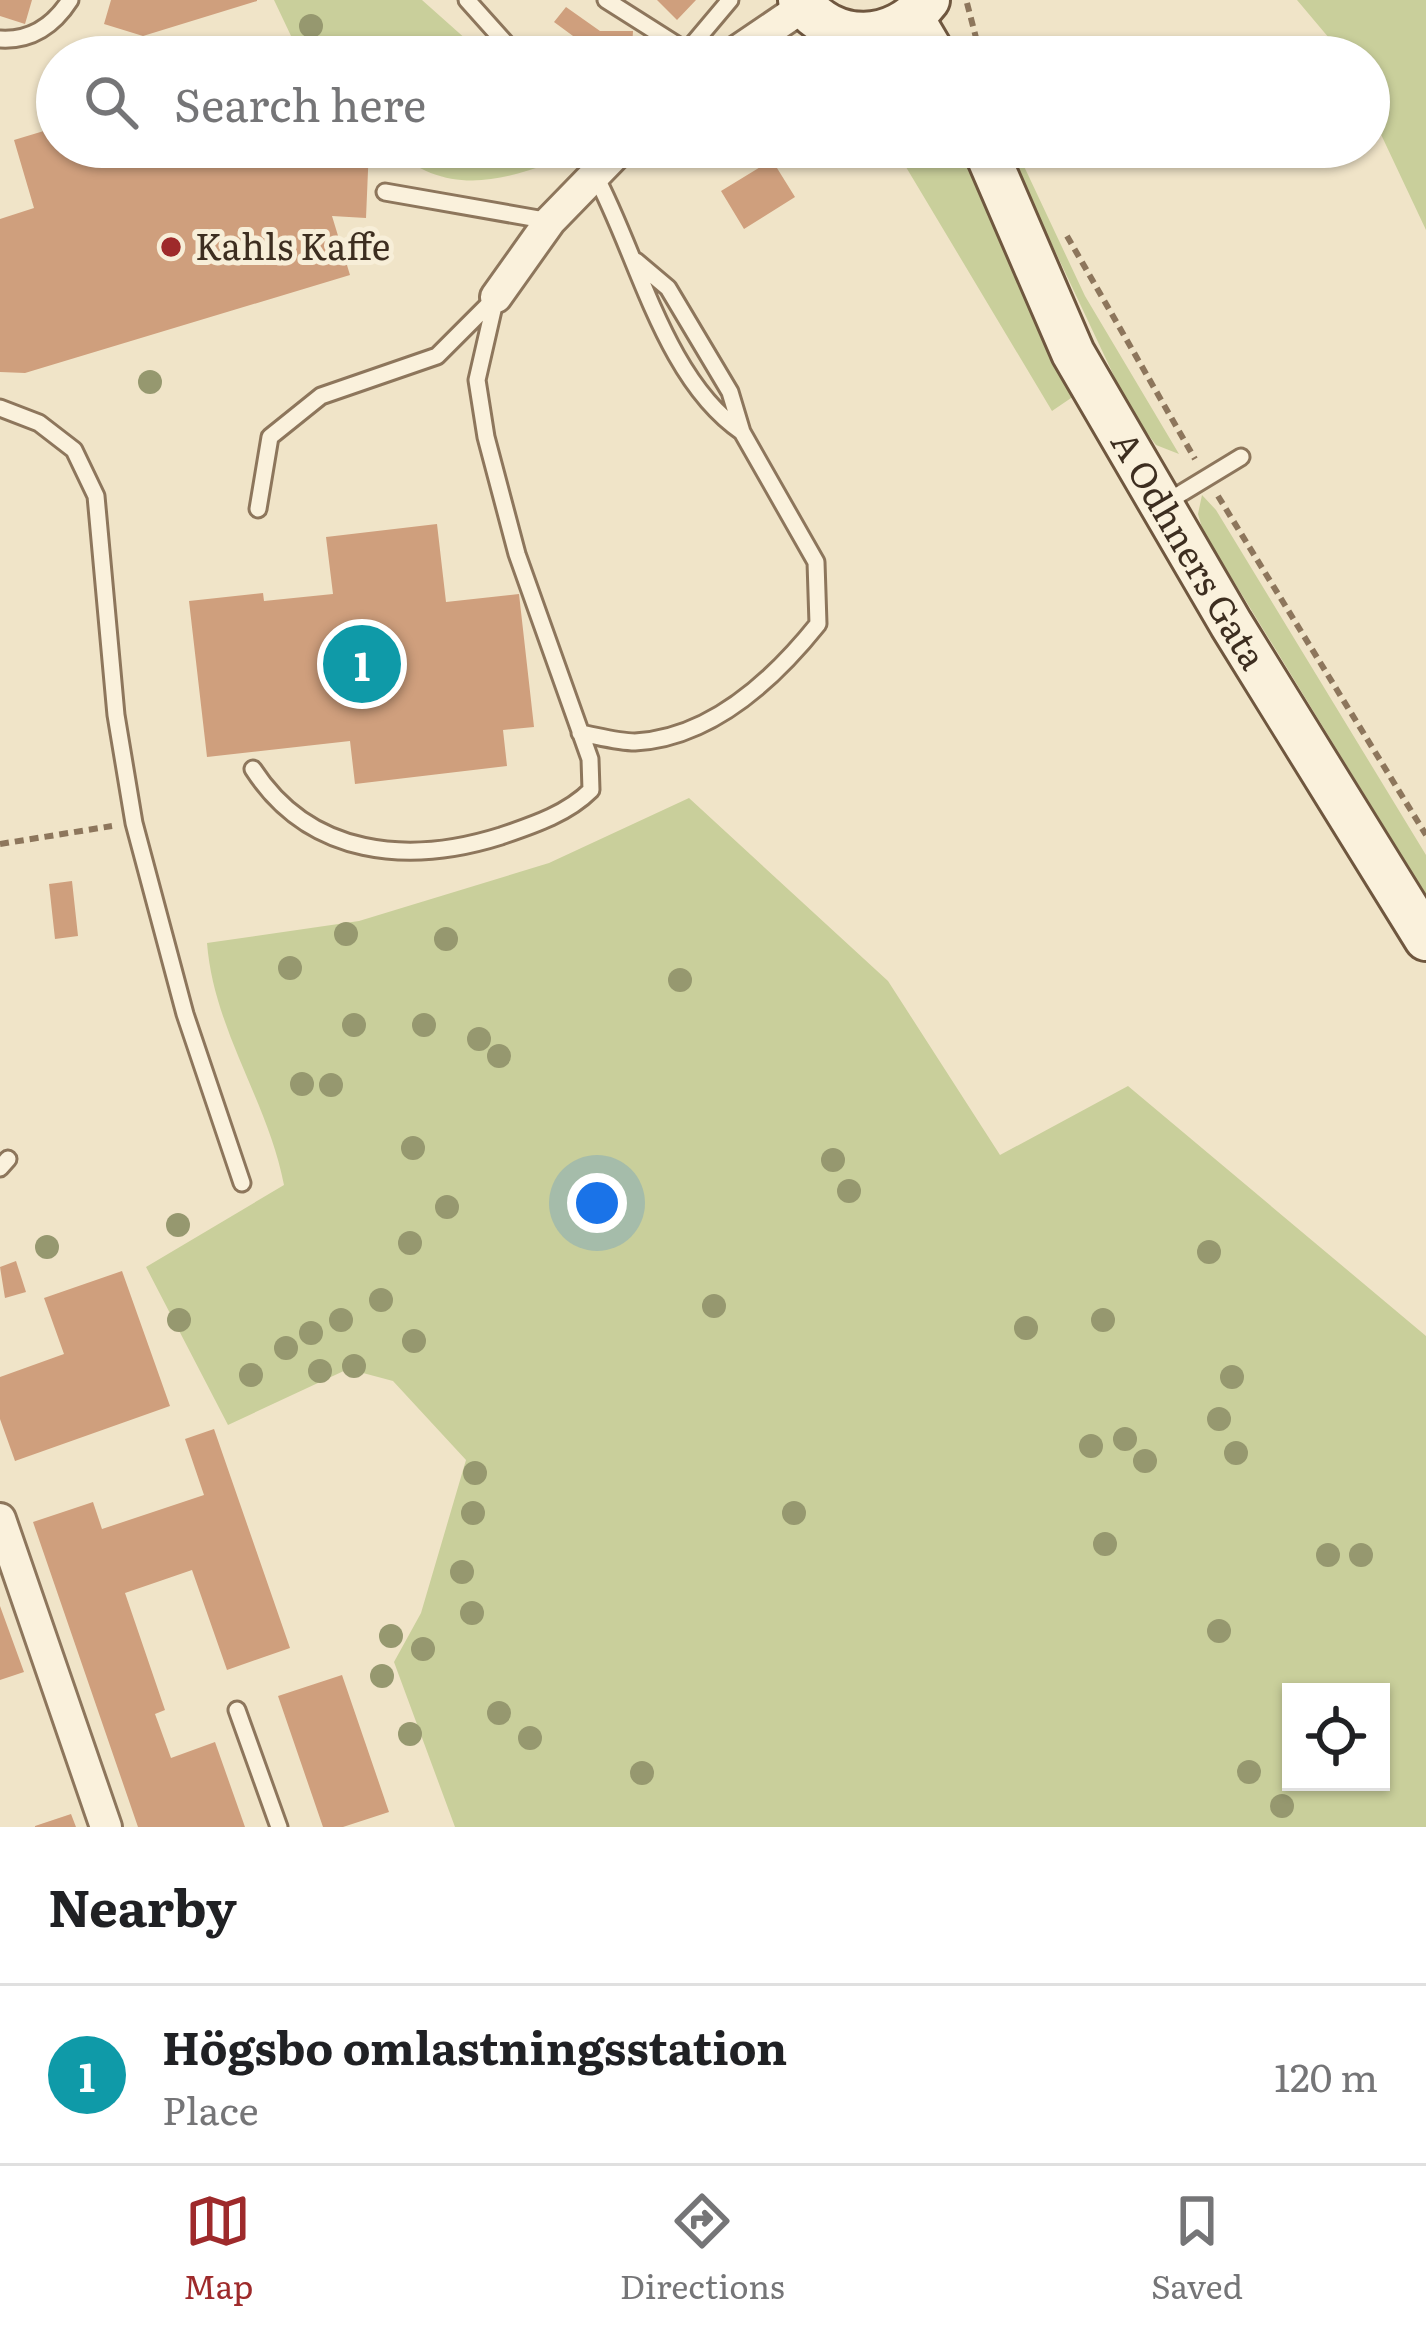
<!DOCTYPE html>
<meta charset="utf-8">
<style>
:root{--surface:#fff;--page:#f2f2f2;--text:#202124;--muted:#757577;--line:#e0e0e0;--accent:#9e2a2b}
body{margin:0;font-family:Literata,serif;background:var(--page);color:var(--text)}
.controls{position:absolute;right:36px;bottom:36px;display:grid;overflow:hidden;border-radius:0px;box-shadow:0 3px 9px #0004}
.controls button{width:108px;height:108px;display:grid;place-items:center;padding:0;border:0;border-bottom:3px solid var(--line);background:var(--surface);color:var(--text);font:60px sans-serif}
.you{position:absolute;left:597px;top:1203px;width:42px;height:42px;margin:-30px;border:9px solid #fff;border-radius:50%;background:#1a73e8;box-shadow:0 0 0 18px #1a73e833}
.badge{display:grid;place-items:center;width:78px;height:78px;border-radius:50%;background:var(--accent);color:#fff;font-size:39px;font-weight:700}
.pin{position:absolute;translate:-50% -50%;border:6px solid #fff;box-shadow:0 3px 12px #0006}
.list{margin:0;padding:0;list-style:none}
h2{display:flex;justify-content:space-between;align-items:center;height:156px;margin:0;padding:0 48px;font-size:51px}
h2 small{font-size:39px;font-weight:400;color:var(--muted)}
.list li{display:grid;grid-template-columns:78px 1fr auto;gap:36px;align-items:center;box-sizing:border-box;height:180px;padding:0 48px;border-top:3px solid var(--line)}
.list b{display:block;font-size:45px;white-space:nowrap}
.list p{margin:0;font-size:39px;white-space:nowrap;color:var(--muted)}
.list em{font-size:39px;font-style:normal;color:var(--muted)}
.icon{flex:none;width:66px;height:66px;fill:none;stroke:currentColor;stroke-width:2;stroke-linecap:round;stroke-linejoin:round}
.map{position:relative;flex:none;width:1426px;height:1827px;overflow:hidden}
.search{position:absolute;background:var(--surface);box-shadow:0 3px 9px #0004;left:36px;right:36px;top:36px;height:132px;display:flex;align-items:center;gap:30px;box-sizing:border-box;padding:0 42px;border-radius:66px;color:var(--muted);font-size:45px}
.sheet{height:336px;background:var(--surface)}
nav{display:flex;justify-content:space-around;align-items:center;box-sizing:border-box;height:168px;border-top:3px solid var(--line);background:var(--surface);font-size:33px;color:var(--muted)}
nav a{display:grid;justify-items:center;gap:6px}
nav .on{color:var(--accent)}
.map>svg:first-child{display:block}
</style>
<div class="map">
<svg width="1426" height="1827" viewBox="0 0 1426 1827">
<rect width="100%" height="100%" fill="#f0e4c8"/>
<!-- green -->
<path fill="#c9cf9b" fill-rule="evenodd" d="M274 0H422L486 57H301Z
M1297 0H1426V230L1369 109V57H1345Z
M390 147H590C519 176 454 205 390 147Z
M894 147H957L967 162 1074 396 1052 411Z
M1006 147H1015L1085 296 1179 454 1156 445 1131 412Z
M1202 495 1216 510 1426 855V895L1203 531 1198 514Z
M689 798 888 981 1000 1155 1128 1086 1426 1336V1827H455L394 1662 421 1613 466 1460 393 1381 348 1369 228 1425 146 1267 284 1185C268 1101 214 1031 207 943L359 921 549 863ZM1291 1692H1381V1782H1291Z"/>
<!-- building -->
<path fill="#cf9f7d" d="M0 0H32L25 24 0 16Z
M111 0H257V1L143 36 104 24Z
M657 0H696L677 20Z
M566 7 600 31H633L632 49 588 47 554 22Z
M280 44 284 57H240V56Z
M57 127V147H307L311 159H323V147H369L366 218 332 216 350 275 25 373 0 372V219L34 208 14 140Z
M772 160 795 197 744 229 721 191Z
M437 524 446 602 519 594 534 727 503 730 507 766 355 784 350 741 207 757 189 601 263 593 264 601 333 594 326 537Z
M72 881 78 936 55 939 49 884Z
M16 1261 26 1292 5 1298 0 1267Z
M122 1271 170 1406 15 1461 0 1419V1377L64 1354 44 1298Z
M214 1429 290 1648 227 1670 192 1570 125 1593 165 1710 155 1714 171 1758 215 1742 245 1827H138L33 1522 93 1502 102 1529 204 1495 185 1439Z
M0 1606 24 1672 0 1680Z
M342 1675 389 1812 343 1827H323L278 1696Z
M71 1814 76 1827H35V1826Z"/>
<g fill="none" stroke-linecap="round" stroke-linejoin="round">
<!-- lane casing -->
<g stroke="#8d765c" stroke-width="21">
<path id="lane" d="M467 0 518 57
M606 0 696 57
M0 39C31 41 54 25 70 0
M682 57 730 0
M595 175C638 255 664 379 742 432
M385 192 550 221
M0 408 39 423 74 450 96 496 116 715 134 823 185 1014 242 1183
M1162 505 1241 457
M258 509 270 437 321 396 437 356 494 299
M580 733C597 736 618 742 635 742 711 738 774 679 818 624L816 562 742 432 730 392 668 288 636 261
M253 769C310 857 409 865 501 836 533 825 567 814 591 790L590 759 517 554 486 437 477 380 496 297
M0 1168 8 1159
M237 1710 279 1827"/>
</g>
<!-- street casing -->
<g stroke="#8d765c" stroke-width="36">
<path id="street" d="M729 57 804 6
M496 297 550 221 622 147
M0 1519 106 1827"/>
</g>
<!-- secondary casing -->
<g stroke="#6f573f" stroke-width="48">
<g id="secondary">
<path d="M800 0C833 46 895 44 928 0"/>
<path d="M912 18 935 57"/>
<path id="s1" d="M984 147 1073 353 1231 624 1426 939"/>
</g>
</g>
<!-- path -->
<path stroke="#8d765c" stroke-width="6" stroke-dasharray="9 6" stroke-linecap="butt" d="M967 3 981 57
M1067 236 1195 459
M1218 496 1426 835
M0 844 112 826"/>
<!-- lane -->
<use href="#lane" stroke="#faf1dc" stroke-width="15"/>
<!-- street -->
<use href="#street" stroke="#faf1dc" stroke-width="30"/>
<!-- secondary -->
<use href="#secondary" stroke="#faf1dc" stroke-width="42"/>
</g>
<!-- trees -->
<g fill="#96986f">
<circle cx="311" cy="26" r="12"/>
<circle cx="150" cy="382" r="12"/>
<circle cx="346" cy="934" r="12"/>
<circle cx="446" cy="939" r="12"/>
<circle cx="290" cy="968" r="12"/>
<circle cx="680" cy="980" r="12"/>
<circle cx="354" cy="1025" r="12"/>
<circle cx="424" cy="1025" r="12"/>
<circle cx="479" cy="1039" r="12"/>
<circle cx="499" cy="1056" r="12"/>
<circle cx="302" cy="1084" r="12"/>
<circle cx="331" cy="1085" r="12"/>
<circle cx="413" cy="1148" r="12"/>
<circle cx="833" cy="1160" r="12"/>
<circle cx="849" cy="1191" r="12"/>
<circle cx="447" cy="1207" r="12"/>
<circle cx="178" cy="1225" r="12"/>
<circle cx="410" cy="1243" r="12"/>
<circle cx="47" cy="1247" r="12"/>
<circle cx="1209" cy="1252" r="12"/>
<circle cx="381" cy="1300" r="12"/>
<circle cx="714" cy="1306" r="12"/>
<circle cx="179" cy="1320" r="12"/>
<circle cx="341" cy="1320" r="12"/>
<circle cx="1103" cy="1320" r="12"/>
<circle cx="1026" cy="1328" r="12"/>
<circle cx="311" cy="1333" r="12"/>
<circle cx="414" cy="1341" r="12"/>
<circle cx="286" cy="1348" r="12"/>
<circle cx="354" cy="1366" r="12"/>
<circle cx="320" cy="1371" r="12"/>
<circle cx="251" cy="1375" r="12"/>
<circle cx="1232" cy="1377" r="12"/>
<circle cx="1219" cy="1419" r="12"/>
<circle cx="1125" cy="1439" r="12"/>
<circle cx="1091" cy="1446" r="12"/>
<circle cx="1236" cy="1453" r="12"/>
<circle cx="1145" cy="1461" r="12"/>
<circle cx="475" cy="1473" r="12"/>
<circle cx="473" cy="1513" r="12"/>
<circle cx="794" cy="1513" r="12"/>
<circle cx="1105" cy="1544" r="12"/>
<circle cx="1328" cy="1555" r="12"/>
<circle cx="1361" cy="1555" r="12"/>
<circle cx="462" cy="1572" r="12"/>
<circle cx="472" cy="1613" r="12"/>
<circle cx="1219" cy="1631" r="12"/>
<circle cx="391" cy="1636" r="12"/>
<circle cx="423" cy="1649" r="12"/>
<circle cx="382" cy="1676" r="12"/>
<circle cx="499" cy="1713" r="12"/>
<circle cx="410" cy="1734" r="12"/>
<circle cx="530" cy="1738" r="12"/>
<circle cx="1249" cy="1772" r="12"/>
<circle cx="642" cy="1773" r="12"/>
<circle cx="1282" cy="1806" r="12"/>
</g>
<!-- markers -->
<circle fill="#9e2a2b" stroke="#f7eed8" stroke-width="4.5" cx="171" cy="247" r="12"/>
<g text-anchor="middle" stroke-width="10" stroke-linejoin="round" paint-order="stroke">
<!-- poi labels -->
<g font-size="36" fill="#3d2e20" stroke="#f7eed8" text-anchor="start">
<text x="195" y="260">Kahls Kaffe</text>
</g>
<!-- street labels -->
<g font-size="36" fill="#3d2e20" stroke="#f7eed8">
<text dy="13" stroke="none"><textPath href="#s1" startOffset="453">A Odhners Gata</textPath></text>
</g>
</g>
</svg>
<div class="controls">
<button><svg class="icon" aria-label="locate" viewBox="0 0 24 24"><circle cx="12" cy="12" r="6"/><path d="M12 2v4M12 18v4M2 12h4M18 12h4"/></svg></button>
</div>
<div class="you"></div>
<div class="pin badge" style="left:362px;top:664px;background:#0f9aa8">1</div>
<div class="search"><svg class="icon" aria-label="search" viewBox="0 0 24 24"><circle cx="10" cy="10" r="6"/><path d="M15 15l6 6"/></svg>Search here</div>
</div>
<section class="sheet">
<h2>Nearby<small></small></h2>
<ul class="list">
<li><span class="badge" style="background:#0f9aa8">1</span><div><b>Högsbo omlastningsstation</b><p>Place</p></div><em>120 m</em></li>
</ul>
</section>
<nav>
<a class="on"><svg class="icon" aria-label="map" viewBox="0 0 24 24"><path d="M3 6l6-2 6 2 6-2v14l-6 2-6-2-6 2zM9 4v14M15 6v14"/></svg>Map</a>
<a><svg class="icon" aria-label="directions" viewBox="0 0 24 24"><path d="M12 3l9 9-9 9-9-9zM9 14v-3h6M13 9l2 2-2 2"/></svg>Directions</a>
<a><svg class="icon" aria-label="saved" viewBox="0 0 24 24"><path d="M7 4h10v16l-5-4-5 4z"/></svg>Saved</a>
</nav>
